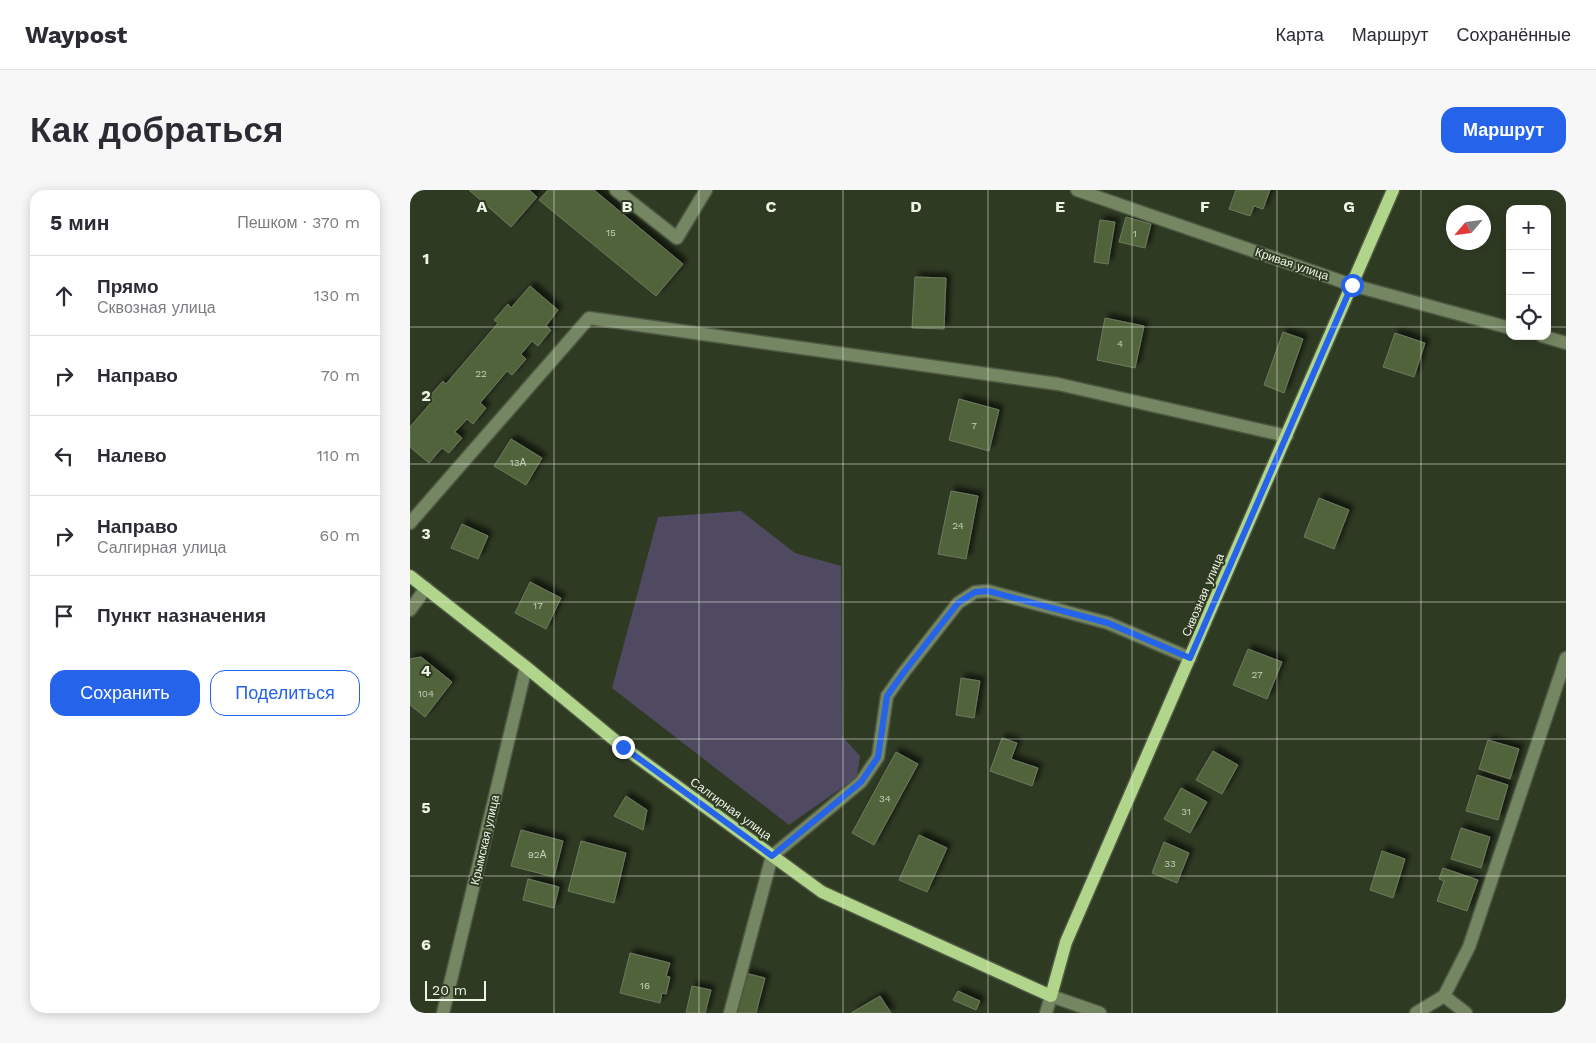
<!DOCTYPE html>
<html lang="ru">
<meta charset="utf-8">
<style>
:root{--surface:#fff;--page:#f7f7f7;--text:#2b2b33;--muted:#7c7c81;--line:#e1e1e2;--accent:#2563eb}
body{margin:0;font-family:"Work Sans",sans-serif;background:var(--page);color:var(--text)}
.controls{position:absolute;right:15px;top:15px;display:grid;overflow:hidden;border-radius:10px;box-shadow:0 2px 12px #0003}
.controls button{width:45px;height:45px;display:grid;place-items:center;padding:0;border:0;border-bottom:1px solid var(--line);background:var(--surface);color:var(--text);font:25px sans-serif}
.compass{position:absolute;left:1036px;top:15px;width:45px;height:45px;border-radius:50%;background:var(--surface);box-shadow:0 2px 12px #0003;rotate:242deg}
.scale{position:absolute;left:15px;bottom:12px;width:61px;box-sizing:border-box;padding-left:5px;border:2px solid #edf4e6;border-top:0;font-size:14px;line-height:18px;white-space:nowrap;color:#edf4e6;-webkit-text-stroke:4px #2f3a23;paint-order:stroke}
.stop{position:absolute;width:15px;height:15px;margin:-11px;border:4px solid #2563eb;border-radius:50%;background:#fff}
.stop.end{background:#2563eb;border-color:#fff;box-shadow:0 1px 5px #0008}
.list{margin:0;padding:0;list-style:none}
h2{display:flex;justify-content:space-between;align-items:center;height:65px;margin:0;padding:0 20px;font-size:21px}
h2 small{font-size:16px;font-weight:400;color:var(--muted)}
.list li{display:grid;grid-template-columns:32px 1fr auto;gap:15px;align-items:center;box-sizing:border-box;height:80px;padding:0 20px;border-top:1px solid var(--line)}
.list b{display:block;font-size:19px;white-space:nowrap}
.list p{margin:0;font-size:16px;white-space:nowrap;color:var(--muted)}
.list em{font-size:16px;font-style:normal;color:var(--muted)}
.actions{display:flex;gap:10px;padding:15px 20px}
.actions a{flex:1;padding:11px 0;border:1px solid var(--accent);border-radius:15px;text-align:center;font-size:18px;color:var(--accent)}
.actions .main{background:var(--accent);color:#fff}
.icon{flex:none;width:28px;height:28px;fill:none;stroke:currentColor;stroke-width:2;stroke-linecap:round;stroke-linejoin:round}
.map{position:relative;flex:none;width:1156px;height:823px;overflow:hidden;border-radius:15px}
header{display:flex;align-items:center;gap:30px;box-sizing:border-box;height:70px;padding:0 25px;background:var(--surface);border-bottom:1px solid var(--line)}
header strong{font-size:24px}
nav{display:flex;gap:28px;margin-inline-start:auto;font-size:18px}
.intro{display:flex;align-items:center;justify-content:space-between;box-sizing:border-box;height:120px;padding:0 30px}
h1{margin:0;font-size:35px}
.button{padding:12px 22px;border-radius:15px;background:var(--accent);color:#fff;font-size:18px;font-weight:700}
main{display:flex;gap:30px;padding:0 30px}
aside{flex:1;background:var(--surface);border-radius:15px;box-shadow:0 2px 12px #0003}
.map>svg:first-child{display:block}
</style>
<header>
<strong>Waypost</strong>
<nav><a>Карта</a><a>Маршрут</a><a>Сохранённые</a></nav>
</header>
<div class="intro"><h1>Как добраться</h1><a class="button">Маршрут</a></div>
<main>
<aside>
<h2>5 мин<small>Пешком · 370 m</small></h2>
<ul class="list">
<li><svg class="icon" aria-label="ahead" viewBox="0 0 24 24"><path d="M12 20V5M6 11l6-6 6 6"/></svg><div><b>Прямо</b><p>Сквозная улица</p></div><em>130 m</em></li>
<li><svg class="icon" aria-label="right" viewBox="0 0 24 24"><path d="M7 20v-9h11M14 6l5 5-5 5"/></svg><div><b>Направо</b></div><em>70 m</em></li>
<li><svg class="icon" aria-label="left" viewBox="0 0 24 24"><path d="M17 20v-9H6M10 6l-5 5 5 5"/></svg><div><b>Налево</b></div><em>110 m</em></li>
<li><svg class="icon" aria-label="right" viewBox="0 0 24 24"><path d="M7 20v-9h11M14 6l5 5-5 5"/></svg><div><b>Направо</b><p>Салгирная улица</p></div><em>60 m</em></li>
<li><svg class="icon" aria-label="arrive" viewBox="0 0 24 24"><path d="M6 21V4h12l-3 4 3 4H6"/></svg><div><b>Пункт назначения</b></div></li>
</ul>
<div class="actions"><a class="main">Сохранить</a><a>Поделиться</a></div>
</aside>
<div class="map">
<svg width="1156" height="823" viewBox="0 0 1156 823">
<defs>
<filter id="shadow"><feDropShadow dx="4.5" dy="-4.5" stdDeviation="2.5" flood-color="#0009"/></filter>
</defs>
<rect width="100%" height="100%" fill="#2f3a23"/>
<!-- green -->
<path fill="#4f4961" d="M331 321 385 363 431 376 432 546 450 566 447 587 379 635 202 498 248 327Z"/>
<!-- building -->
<path fill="#51643b" stroke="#6d7a60" filter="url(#shadow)" d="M59 0H119L127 7 101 37Z
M138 0H184L273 74 246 106 129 10Z
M826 0H860L853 19 844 16 840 26 819 19Z
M716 27 741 34 735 58 709 52Z
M690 30 705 32 698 74 684 72Z
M505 87 536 88 534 139 502 138Z
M120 96 148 120 136 136 141 140 128 156 122 151 111 164 116 169 102 185 97 181 70 213 76 218 63 234 57 229 45 242 52 248 39 263 32 258 19 273 0 257V237L23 210 20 206 33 191 36 194 88 133 84 130 98 114 101 118Z
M695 128 734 136 725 178 687 170Z
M873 142 893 149 874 203 854 195Z
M985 143 1015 153 1004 187 973 177Z
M549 209 589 220 579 261 539 250Z
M101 249 132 268 116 295 84 276Z
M541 301 568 306 556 369 528 364Z
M909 308 939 320 924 359 894 347Z
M52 334 78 346 68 369 41 358Z
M120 392 151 408 136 439 105 423Z
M838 459 872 472 857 509 823 495Z
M11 467 42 492 15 527 0 515V469Z
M551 488 570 491 564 528 546 525Z
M592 548 607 553 601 569 628 578 622 596 580 581Z
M1078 550 1109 559 1100 589 1069 579Z
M803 561 828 575 812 604 786 590Z
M486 562 508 574 464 655 442 643Z
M1067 585 1098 595 1088 630 1056 621Z
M771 598 797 612 780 643 754 629Z
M216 606 237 620 233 640 204 626Z
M1051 638 1080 647 1071 678 1041 669Z
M111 640 153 651 144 687 101 676Z
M509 645 537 658 517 702 489 690Z
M171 651 216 663 204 713 158 701Z
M754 652 779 663 767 693 742 683Z
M972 661 995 669 983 708 960 700Z
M1033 678 1068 690 1057 721 1027 711 1034 691 1029 689Z
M118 689 149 697 144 718 113 710Z
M220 763 260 773 256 786 260 787 256 804 252 803 250 813 210 803Z
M335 783 355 788 346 823H325Z
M282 796 301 800 295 823H276Z
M548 801 570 811 566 820 543 810Z
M470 806 481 823H441Z"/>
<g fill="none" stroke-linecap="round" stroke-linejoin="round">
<!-- minor casing -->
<g stroke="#4d5842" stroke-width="15">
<path id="minor" d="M206 0 267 48 296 0
M667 0 942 95 1100 138
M1132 146 1156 153
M0 333 179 128 648 194 877 246
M0 420 16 398
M1034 806 1056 823
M33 823 116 477
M320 823 362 666 451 592 468 567 477 506 494 482 548 413 565 402 578 401 698 433 780 468
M636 823 641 806 690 823
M1006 823 1034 806 1059 757 1156 468"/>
</g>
<!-- major casing -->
<g stroke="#4d5842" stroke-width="15">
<path id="major" d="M0 386 116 477 213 557 412 702 641 806 656 752 983 0"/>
</g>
<!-- minor -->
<use href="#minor" stroke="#748662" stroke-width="12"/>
<!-- major -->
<use href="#major" stroke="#b1d58a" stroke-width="12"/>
</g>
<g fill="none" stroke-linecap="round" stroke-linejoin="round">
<!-- route -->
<path stroke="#2563eb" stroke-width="6" d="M213 557 362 666 451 592 468 567 477 506 494 482 548 413 565 402 578 401 698 433 780 468 942 95"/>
</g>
<!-- grid -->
<path fill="none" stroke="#edf4e6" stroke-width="1" stroke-opacity="0.55" d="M144 0V823M289 0V823M433 0V823M578 0V823M722 0V823M867 0V823M1011 0V823M0 137H1100M1137 137H1156M0 274H1156M0 412H1156M0 549H1156M0 686H1156"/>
<g text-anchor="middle" stroke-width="4" stroke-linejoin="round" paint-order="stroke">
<!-- number labels -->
<g font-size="10" fill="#c6d0bb">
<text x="201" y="46">15</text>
<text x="725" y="47">1</text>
<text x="710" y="157">4</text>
<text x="71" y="187">22</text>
<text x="564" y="239">7</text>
<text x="108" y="276">13А</text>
<text x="548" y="339">24</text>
<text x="128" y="419">17</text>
<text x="847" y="488">27</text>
<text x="16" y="507">104</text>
<text x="475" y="612">34</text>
<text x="776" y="625">31</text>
<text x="127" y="668">92А</text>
<text x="760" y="677">33</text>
<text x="235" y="799">16</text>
</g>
<!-- street labels -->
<g font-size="12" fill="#edf4e6" stroke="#2f3a23">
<text transform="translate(882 74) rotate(19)" y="4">Кривая улица</text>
<text transform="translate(793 405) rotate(-67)" y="4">Сквозная улица</text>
<text transform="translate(321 619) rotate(36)" y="4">Салгирная улица</text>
<text transform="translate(75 650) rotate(-77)" y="4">Крымская улица</text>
</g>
</g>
<g font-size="16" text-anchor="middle" font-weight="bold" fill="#edf4e6" stroke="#2f3a23" stroke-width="4" stroke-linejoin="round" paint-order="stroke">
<text x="72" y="22">A</text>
<text x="217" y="22">B</text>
<text x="361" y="22">C</text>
<text x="506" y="22">D</text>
<text x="650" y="22">E</text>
<text x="795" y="22">F</text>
<text x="939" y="22">G</text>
<text x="16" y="74">1</text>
<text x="16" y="211">2</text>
<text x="16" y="349">3</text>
<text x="16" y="486">4</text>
<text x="16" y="623">5</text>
<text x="16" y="760">6</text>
</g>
</svg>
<div class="controls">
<button>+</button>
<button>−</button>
<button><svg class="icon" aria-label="locate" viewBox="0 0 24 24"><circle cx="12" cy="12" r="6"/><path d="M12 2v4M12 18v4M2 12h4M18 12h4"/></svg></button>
</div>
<svg class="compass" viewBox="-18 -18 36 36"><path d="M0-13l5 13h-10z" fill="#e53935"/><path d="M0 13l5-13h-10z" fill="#7c7c81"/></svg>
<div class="scale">20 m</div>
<div class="stop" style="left:942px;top:95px"></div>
<div class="stop end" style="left:213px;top:557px"></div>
</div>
</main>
